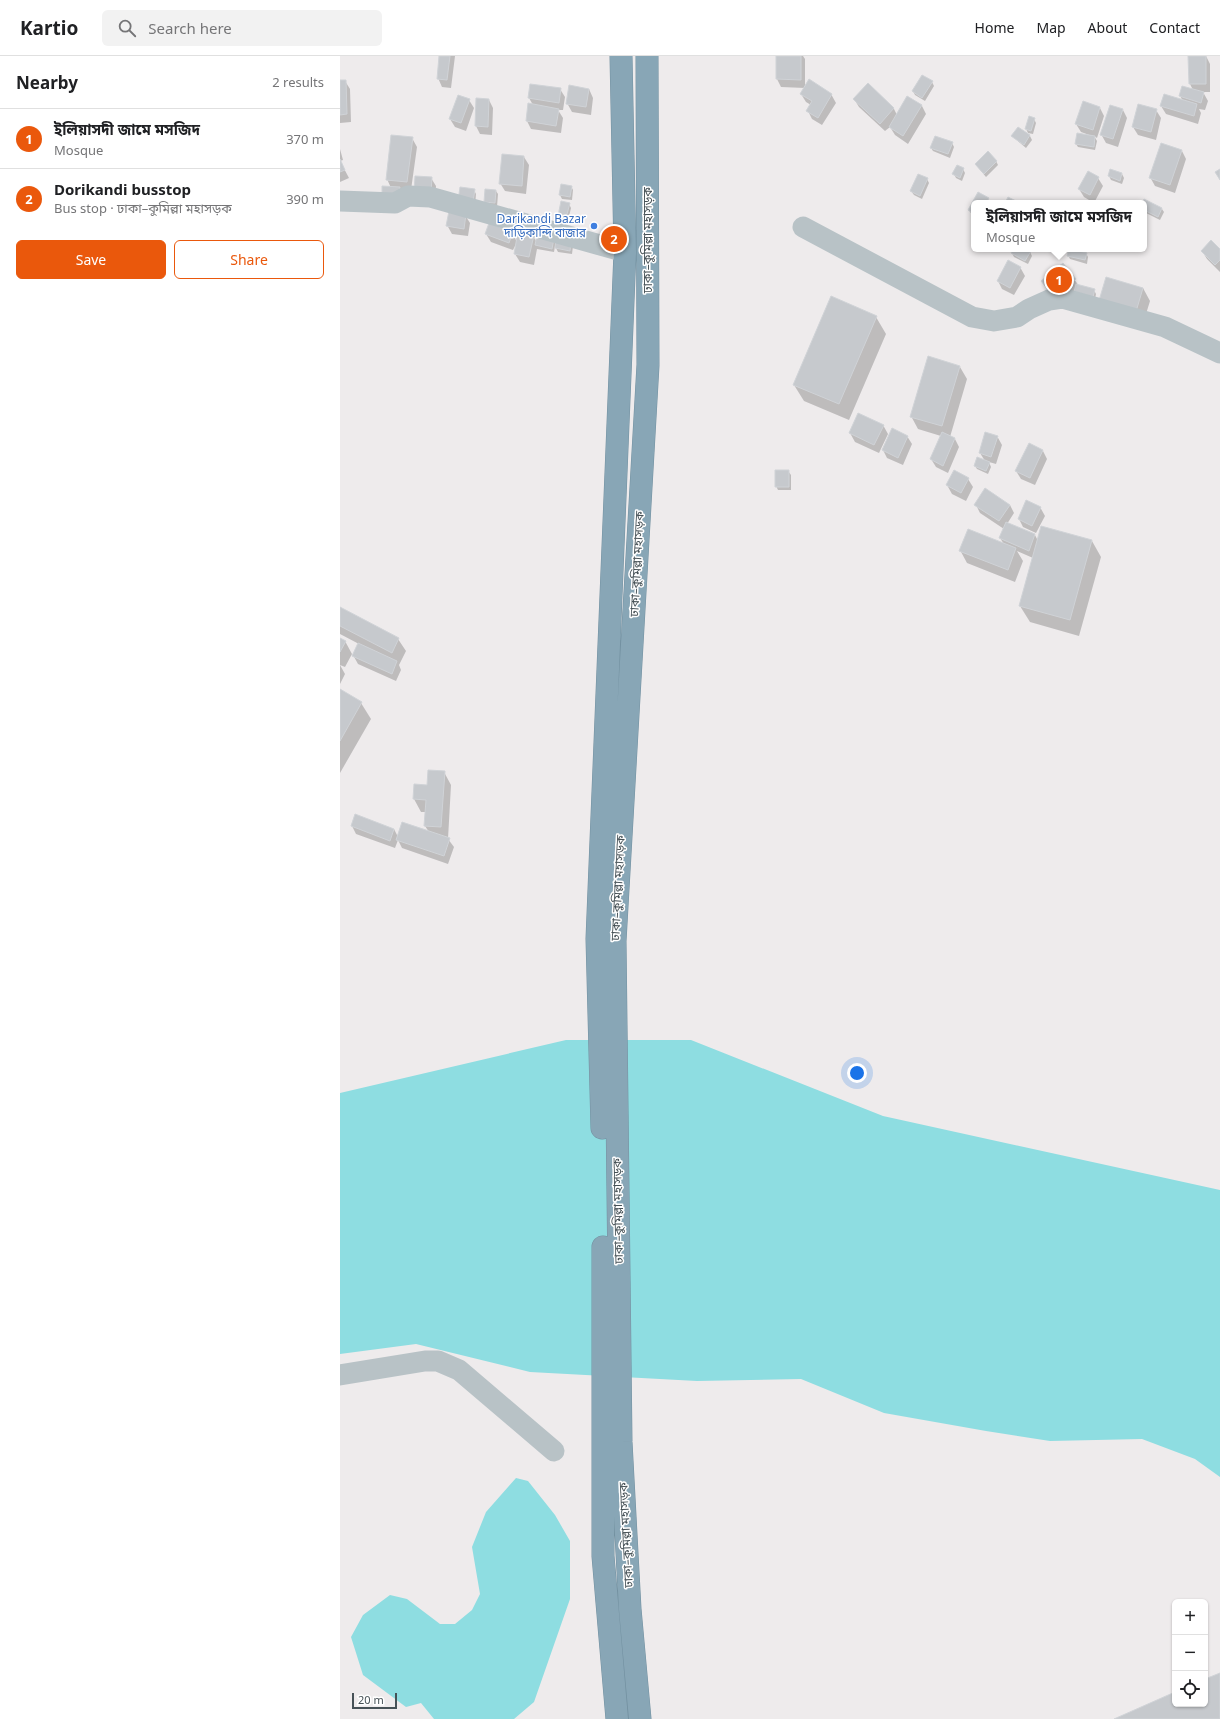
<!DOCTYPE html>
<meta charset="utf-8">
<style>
:root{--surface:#fff;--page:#f2f2f2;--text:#202124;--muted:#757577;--line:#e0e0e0;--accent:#ea580c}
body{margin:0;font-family:"Noto Sans","Noto Sans Bengali",sans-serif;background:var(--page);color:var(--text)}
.controls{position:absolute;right:12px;bottom:12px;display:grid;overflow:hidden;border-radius:6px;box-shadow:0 1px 3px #0004}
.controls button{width:36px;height:36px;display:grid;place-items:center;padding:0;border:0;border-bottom:1px solid var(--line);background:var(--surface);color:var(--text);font:20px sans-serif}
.scale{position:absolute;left:12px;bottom:10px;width:45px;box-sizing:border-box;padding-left:4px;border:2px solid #465156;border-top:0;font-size:11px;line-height:14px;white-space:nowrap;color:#465156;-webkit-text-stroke:3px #fff;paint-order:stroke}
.you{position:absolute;left:517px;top:1017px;width:14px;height:14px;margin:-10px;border:3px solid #fff;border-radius:50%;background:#1a73e8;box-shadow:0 0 0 6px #1a73e833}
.badge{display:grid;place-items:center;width:26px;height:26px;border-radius:50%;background:var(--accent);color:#fff;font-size:13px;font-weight:700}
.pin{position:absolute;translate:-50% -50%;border:2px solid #fff;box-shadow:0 1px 4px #0006}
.popup{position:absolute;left:631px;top:144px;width:176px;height:52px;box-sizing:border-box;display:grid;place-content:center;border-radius:6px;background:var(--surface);filter:drop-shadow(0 1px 3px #0005);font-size:13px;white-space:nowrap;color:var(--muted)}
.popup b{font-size:15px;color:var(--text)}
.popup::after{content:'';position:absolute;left:50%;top:100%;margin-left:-8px;border:8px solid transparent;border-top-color:var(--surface)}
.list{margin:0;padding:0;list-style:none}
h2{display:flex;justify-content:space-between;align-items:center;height:52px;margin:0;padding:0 16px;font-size:17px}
h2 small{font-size:13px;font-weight:400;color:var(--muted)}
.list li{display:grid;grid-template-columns:26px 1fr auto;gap:12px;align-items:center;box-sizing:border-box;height:60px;padding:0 16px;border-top:1px solid var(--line)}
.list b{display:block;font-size:15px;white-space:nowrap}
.list p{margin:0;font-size:13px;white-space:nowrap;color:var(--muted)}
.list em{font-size:13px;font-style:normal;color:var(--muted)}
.actions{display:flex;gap:8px;padding:12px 16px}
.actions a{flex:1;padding:9px 0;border:1px solid var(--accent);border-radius:6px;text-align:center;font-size:14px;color:var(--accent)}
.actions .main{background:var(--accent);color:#fff}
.icon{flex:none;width:22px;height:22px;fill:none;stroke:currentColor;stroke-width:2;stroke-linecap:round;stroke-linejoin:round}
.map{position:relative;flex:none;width:880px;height:1663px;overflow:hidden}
header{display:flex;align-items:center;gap:24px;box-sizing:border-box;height:56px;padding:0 20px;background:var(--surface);border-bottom:1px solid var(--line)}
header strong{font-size:19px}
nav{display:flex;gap:22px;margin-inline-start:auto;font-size:14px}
.search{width:280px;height:36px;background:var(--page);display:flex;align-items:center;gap:10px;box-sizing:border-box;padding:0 14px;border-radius:6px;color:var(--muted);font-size:15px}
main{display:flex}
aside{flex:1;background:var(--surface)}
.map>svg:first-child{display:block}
</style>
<header>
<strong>Kartio</strong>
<div class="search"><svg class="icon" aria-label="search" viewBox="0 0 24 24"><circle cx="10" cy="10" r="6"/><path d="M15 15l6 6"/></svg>Search here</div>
<nav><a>Home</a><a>Map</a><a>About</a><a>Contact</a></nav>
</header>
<main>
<aside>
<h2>Nearby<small>2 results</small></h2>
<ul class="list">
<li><span class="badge">1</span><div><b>ইলিয়াসদী জামে মসজিদ</b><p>Mosque</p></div><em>370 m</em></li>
<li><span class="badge">2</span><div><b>Dorikandi busstop</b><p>Bus stop · ঢাকা–কুমিল্লা মহাসড়ক</p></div><em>390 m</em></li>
</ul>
<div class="actions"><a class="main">Save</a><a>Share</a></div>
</aside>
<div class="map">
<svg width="880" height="1663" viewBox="0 0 880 1663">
<rect width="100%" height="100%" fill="#eeebec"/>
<!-- water -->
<path fill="#8edde1" d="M226 984H351L543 1060 880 1134V1421L855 1403 802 1383 710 1385 646 1375 544 1357 461 1323 357 1325 190 1316 76 1288 0 1298V1037Z
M176 1422 188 1425 215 1459 230 1485V1543L194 1646 174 1663H94L81 1647 66 1651 23 1619 11 1581 23 1559 50 1539 67 1543 100 1568H115L132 1554 140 1538 132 1491 146 1456Z"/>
<!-- shadow -->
<path fill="#0003" d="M100 0H115L111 32 102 31 98 22Z
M437 0H463L465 3V32L491 38 496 47 482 69 472 63 468 55 471 49 466 46 461 38 465 32 441 31 437 23Z
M849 0H866L870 8V36H863L868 45 865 54 859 53 861 57 858 68 826 58 821 50 843 45 840 40 853 34 850 28Z
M0 25H5L10 33 11 66 0 67Z
M592 26 594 30 585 45 575 39 573 35Z
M528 28 554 53 557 59 568 41 582 50 586 58 568 88 555 79 550 71 545 75 519 51 514 43Z
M191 29 220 33 225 41 223 54H218L223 62 221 77 191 73 187 65 193 49 189 42Z
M249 33 253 42 251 59 232 56 227 47Z
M129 44 134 52 126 75 115 71 110 63Z
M149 44 153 52 152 79 140 78 136 70Z
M771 50 783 54 787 62 778 91 766 87 761 78Z
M760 52 764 60 757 82 754 80 757 85 755 94 738 91 736 88 752 80 741 76 736 68Z
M816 54 821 62 816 84 798 79 793 71Z
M694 63 696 67 693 78 688 77 686 73Z
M678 72 690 80 692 84 686 92 672 80Z
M72 82 77 91 71 134 51 132 47 123Z
M612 87 614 91 610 102 593 95 591 92Z
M0 93 3 104 0 105Z
M842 95 846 103 835 137 815 130 810 121Z
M184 101 189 109 186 138 165 135 160 127Z
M0 105 9 122 0 126Z
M656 105 658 109 646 121 636 109Z
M623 113 625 117 622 125 616 122 614 118Z
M771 115 782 118 784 122 782 128 771 124 769 120Z
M91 122 96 130 95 144 80 143Z
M758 122 763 130 754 147 744 141 739 133Z
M587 123 589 127 582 143 574 139 571 135Z
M221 129 231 130 233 134 232 144 222 143 220 139Z
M134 134 136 138 135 150 121 148Z
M156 135 158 138 157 151 145 146Z
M639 137 648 143 650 147H634V162L629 154Z
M804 144 822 153 824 156 820 164 804 156Z
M229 148 231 152 228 165 221 163 219 159Z
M125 159 130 167 128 180 112 178 107 169Z
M172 177 177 186 173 194 151 186 146 178Z
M193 180 196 185 213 183 233 190 232 198 218 196 215 190 214 196 197 193 194 209 180 206 175 198Z
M674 193H684L690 196 692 200 688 208 674 201 672 197Z
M730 193 746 197 748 201 747 208 730 203 728 199Z
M880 194V216L867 203 862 195Z
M723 208 739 230 754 234 756 238 754 248H720L707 233 702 225Z
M680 211 685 220 674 239 662 233 658 225Z
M767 222 803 232 810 245 802 271Z
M536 261 546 278 509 364 464 345 454 329Z
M620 311 627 323 610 381 615 383 619 391 608 417 596 411 591 403 601 380 578 373 571 360Z
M543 369 548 378 539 397 515 386 510 377Z
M567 380 572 388 563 409 547 402 543 394Z
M657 380 662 389 656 408 649 406 651 411 648 418 637 413 635 410 645 405 640 397Z
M703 395 707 403 695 429 681 423 676 415Z
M448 415 451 419V434H438L436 430Z
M628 423 633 431 626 445 612 438 607 429Z
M636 449H670L674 457 667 468 695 479 698 485H752L761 501 739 580 690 566 680 550 693 502 677 495 683 505 675 526 627 507 620 494 664 488 660 482 664 473 640 457Z
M700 451 705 460 696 477 683 471 679 463Z
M0 553 58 583 66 595 59 609 61 614 56 625 18 608 13 599 19 588 0 578Z
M0 583 5 585 12 598 5 611 0 609Z
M0 609 5 618 0 628Z
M0 634 21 647 31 663 0 717Z
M104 716 111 729 108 783 114 791 108 808 62 792 58 784 55 792 16 778 12 770 54 773 58 781 89 776 85 770 86 756H81L74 743 75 729 88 730Z"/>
<!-- building -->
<path fill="#c6c9cd" stroke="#d0d3d7" d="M99 0H110L107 24 97 23Z
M436 0H461V24L436 23Z
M848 0H866V28H849Z
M582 19 593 25 582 42 572 35Z
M469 23 492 38 478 62 466 55 472 45 460 38Z
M0 24H6L7 58 0 59Z
M528 27 554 52 540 68 513 43Z
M190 28 221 32 219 47 188 42Z
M229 29 249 33 246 51 226 48Z
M842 30 864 36 861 47 839 40Z
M824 38 857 48 854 60 820 50Z
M118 39 130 43 121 67 109 63Z
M567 40 582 49 563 80 549 71Z
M136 42 149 43 148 71 135 70Z
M743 45 760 51 753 74 735 68Z
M188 47 219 53 216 70 186 65Z
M798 48 817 53 811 76 792 71Z
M770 49 783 53 773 83 760 79Z
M689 60 695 62 691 75 685 73Z
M678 71 690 79 684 89 671 80Z
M737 77 755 80 754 91 735 88Z
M51 79 73 81 67 126 46 124Z
M595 80 613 86 608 98 590 92Z
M821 87 842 94 830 129 809 122Z
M648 95 657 105 644 118 635 108Z
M162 98 184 100 182 130 159 128Z
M0 103 5 114 0 116Z
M617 109 624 112 620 122 612 118Z
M770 113 782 117 780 125 768 120Z
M880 113V124L875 116Z
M748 115 759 121 750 139 738 133Z
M578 118 588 122 580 140 570 135Z
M75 120 92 121 91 137 74 136Z
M221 128 232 130 230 141 219 139Z
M42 130 60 131 59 140 42 139Z
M120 131 135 133 133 146 118 145Z
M145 133 156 134 155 147 144 146Z
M638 136 649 142 646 147H634V158L628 154Z
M668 141 680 147H665Z
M804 143 822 152 818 161 804 154V147H802Z
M221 145 230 147 226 162 218 160Z
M109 155 126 158 124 173 106 170Z
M149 167 173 176 169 187 145 178Z
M178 175 194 179 189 201 174 198Z
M197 179 214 182 212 193 195 189Z
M216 183 231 186 230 195 215 192Z
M871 184 880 193V204L875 209 861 195Z
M673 193H686L691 195 685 205 671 197Z
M729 193 747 197 745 204 727 200Z
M668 204 681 211 670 232 657 225Z
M723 207 736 223 714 241 701 225Z
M766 221 803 232 795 259 758 248Z
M736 228 755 233 752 245 733 240Z
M491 240 537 260 499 348 453 329Z
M588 300 620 310 602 370 570 361Z
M518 357 544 369 534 389 509 377Z
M552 372 568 380 558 402 542 394Z
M602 376 615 382 603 410 590 403Z
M645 376 658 380 651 401 639 397Z
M689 387 703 394 690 422 675 415Z
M637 401 650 406 646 415 634 410Z
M435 414H449V431H435Z
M614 414 629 422 621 437 606 429Z
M645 432 670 449 659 465 634 449Z
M686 444 701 451 692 470 678 463Z
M666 466 695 478 689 495 659 482Z
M701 470 752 484 730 564 679 550Z
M628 473 676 492 668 514 619 495Z
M0 551 59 582 52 597 0 570Z
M0 582 6 585 0 596Z
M18 587 57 605 52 618 12 600Z
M0 633 22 646 0 685Z
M88 714 105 715 101 771 84 770 86 744 73 743 74 728 87 729Z
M15 758 54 773 50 785 11 770Z
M62 766 110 782 104 800 56 784Z
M880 1617V1663H774L835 1636V1648H865V1623Z"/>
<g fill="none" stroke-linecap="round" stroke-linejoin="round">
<!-- highway casing -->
<g stroke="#7391a1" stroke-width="23">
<path id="highway" d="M262 1072 257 883 285 196 281 0
M263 1191V1500L277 1663
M300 1663 290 1553 281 1386 275 885 308 309 307 0"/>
</g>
<!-- minor -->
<path stroke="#b8c2c6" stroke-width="21" d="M0 145 55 147 68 140 90 141 285 196
M463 171 632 261 654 265 677 261 689 253 709 244 722 242 825 271 880 297
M0 1319 85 1305H98L119 1314 214 1395"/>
<!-- highway -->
<use href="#highway" stroke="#88a6b6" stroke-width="22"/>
</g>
<!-- markers -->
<circle fill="#3f7fe0" stroke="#fff" stroke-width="1.5" cx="254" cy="170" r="4"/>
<g text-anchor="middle" stroke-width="3" stroke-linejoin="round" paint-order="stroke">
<!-- shop labels -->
<g font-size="12" fill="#366cbe" stroke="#fff" text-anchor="end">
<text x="246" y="167">Darikandi Bazar<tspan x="246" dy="14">দাড়িকান্দি বাজার</tspan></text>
</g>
<!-- street labels -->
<g font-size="12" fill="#465156" stroke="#fff">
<text transform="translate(308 184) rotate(-90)" y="4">ঢাকা–কুমিল্লা মহাসড়ক</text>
<text transform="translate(297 508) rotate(-87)" y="4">ঢাকা–কুমিল্লা মহাসড়ক</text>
<text transform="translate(278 832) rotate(-87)" y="4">ঢাকা–কুমিল্লা মহাসড়ক</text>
<text transform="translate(278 1155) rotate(-91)" y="4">ঢাকা–কুমিল্লা মহাসড়ক</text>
<text transform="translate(286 1479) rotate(-93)" y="4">ঢাকা–কুমিল্লা মহাসড়ক</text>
</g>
</g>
</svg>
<div class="controls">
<button>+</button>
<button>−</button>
<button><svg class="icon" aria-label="locate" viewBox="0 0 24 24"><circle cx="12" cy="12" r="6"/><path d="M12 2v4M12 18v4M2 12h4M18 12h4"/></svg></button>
</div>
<div class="scale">20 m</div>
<div class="you"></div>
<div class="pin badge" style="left:719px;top:224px">1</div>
<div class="popup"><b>ইলিয়াসদী জামে মসজিদ</b>Mosque</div>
<div class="pin badge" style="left:274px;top:183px">2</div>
</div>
</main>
